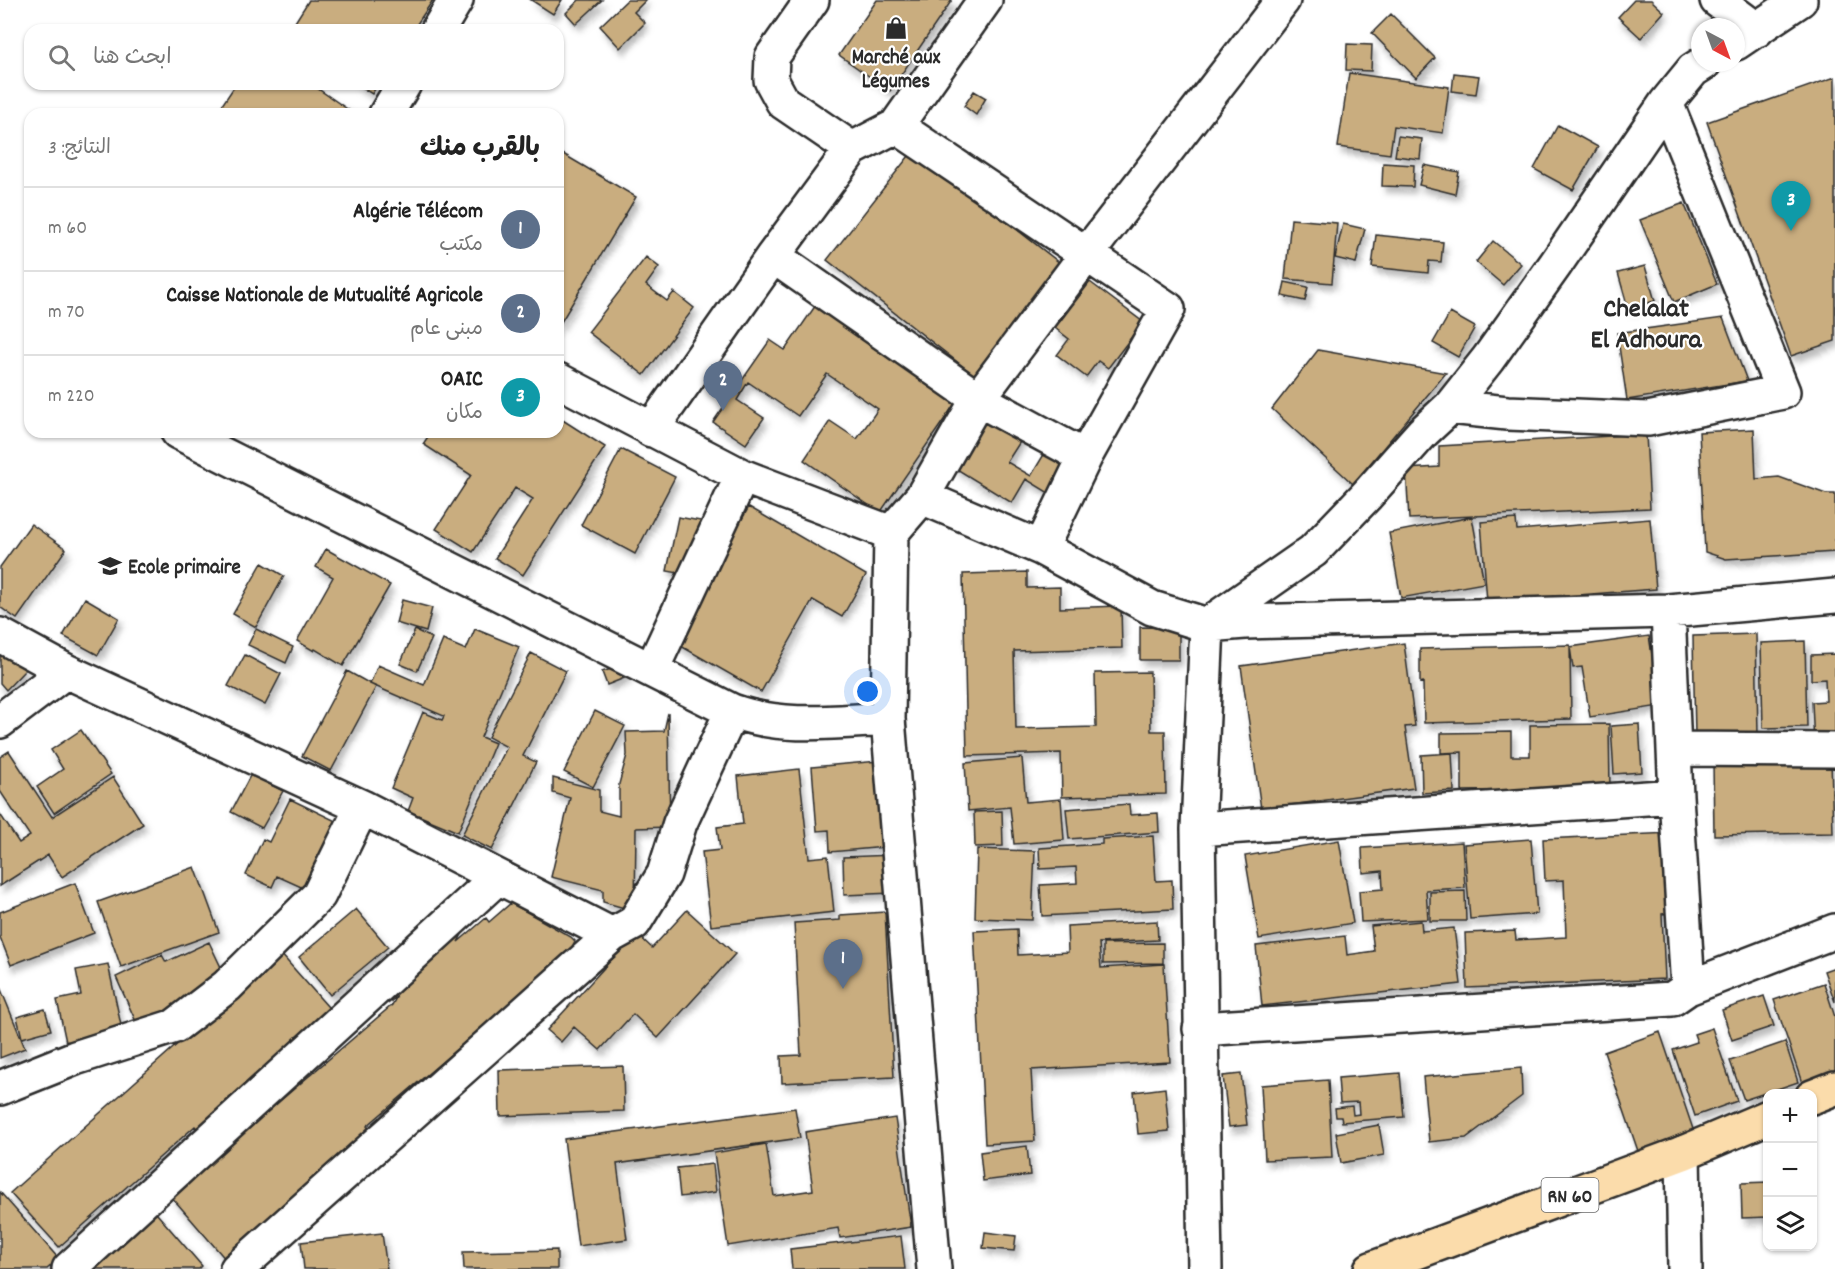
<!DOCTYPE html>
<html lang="ar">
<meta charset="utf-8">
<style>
:root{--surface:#fff;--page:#f2f2f2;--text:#222;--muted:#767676;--line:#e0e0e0;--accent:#7c3aed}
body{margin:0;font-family:Dekko,"Playpen Sans Arabic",sans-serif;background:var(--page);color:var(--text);direction:rtl}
.controls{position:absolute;right:18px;bottom:18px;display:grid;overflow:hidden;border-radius:12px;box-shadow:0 2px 4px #0004}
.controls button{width:54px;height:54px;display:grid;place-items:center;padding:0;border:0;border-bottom:2px solid var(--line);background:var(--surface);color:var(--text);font:30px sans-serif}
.compass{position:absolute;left:1691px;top:18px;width:54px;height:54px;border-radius:50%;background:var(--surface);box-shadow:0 2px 4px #0004;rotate:139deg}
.you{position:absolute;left:868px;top:692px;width:21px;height:21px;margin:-15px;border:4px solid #fff;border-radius:50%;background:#1a73e8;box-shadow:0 0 0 9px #1a73e833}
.badge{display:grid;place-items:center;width:39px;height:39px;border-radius:50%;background:var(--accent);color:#fff;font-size:20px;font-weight:700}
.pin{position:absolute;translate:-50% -50px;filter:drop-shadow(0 2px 3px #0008)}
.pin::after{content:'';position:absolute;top:32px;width:21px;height:18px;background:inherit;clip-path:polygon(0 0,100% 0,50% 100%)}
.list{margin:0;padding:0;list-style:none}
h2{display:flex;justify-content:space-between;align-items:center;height:78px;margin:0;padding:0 24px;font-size:26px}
h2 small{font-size:20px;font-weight:400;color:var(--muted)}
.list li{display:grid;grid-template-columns:39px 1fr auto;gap:18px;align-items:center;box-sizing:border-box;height:84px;padding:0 24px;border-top:2px solid var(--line)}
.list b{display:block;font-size:22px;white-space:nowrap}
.list p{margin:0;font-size:20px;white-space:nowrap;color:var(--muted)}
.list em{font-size:20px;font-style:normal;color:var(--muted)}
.icon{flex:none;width:33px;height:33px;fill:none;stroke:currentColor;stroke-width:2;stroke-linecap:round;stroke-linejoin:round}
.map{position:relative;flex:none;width:1835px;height:1269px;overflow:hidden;direction:ltr}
.search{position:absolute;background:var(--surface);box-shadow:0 2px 4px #0004;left:24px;top:24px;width:540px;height:66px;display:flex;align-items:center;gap:15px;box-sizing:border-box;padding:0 21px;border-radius:18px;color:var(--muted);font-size:22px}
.panel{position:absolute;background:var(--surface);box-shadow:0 2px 4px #0004;left:24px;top:108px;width:540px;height:330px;border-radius:18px;direction:rtl}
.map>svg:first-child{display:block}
</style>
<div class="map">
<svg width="1835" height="1269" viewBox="0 0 1835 1269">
<defs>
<filter id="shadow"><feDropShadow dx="3.5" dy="6" stdDeviation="3" flood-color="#0004"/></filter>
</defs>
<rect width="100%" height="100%" fill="#fff"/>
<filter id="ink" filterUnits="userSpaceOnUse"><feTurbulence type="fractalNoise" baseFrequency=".0167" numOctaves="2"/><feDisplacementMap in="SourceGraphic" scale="12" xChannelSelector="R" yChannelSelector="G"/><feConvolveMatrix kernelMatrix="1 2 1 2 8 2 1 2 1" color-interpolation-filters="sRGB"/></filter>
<g filter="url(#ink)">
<!-- building -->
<path fill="#c9ad7f" stroke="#2b2b2b" stroke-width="1.5" filter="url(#shadow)" d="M309 0H433L413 30H290Z
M531 0H562L553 14Z
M579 0H602L576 24 566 13Z
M627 0H646L634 12 645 23 620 48 600 26Z
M877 0H952L890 91 839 55Z
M1634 0H1651L1664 12 1641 38 1618 17Z
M1391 14 1435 58 1416 78 1372 33Z
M1347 44 1372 45 1371 71 1346 70Z
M1349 73 1449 87 1443 133 1394 126 1390 154 1338 147Z
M1454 73 1479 76 1476 94 1452 91Z
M1835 77V341L1791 356 1707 122Z
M236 84H311L353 113 216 114Z
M356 84H378L372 94Z
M974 91 986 98 976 115 964 106Z
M1558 125 1598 147 1573 190 1534 169Z
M1398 136 1422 139 1420 159 1395 156Z
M558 151 636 197 558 327Z
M912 152 964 192 966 190 1065 267 978 378 827 260Z
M1383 163 1414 165 1413 187 1382 186Z
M1424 165 1459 172 1455 194 1419 185Z
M1684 203 1717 284 1674 302 1640 220Z
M1291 219 1337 223 1332 283 1285 279Z
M1343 224 1365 229 1356 263 1335 258Z
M1376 235 1443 242 1441 262 1429 261 1428 273 1372 267Z
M1493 241 1521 264 1503 285 1476 262Z
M646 257 659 267 646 285 667 301 674 292 694 308 644 375 588 332Z
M1645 266 1655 301 1628 308 1618 273Z
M1090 282 1143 322 1108 368 1098 361 1086 377 1057 355 1069 339 1055 328Z
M1285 282 1308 287 1305 301 1282 296Z
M820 299 961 395 880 513 804 460 830 421 857 439 878 409 827 374 798 416 748 382 737 400 764 418 746 444 713 422 770 340 785 350Z
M1450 313 1475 327 1458 357 1433 343Z
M1723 318 1747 381 1627 400 1617 333Z
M1318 350 1446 373 1353 484 1272 409Z
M986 410 1025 434 1007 462 1031 476 1046 451 1070 466 1052 495 1026 479 1012 503 955 468Z
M558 417 605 447 523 575 495 558 533 499 515 488 473 552 436 529 471 475 423 444 431 432H558Z
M1754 429 1756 479 1779 477 1826 494H1835V552L1726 559 1705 552 1699 432Z
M1646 434 1650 508 1409 519 1406 469 1439 467V446Z
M621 449 675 477 635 554 581 525Z
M749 507 866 575 842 617 813 600 761 692 672 641Z
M678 517 701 521 690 575 667 571Z
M1472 517 1484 583 1401 598 1389 533Z
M1516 519 1517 530 1650 519 1656 589 1487 602 1481 522Z
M31 524 66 549 17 619 0 607V567Z
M326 549 390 585 343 666 315 649 314 651 297 641 333 577 316 567Z
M262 563 284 576 256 627 233 614Z
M1027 572V588L1060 587V608L1121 606 1122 648 1014 651 1016 729 1096 727 1095 673 1150 672 1151 731H1165L1166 794 1062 797 1061 753 967 756 963 574Z
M85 598 119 618 98 655 63 636Z
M402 600 432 608 426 632 396 623Z
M1140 627 1179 628V660H1140Z
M256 629 293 647 286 663 248 645Z
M475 629 519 647 481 737 495 743 458 832 408 811 413 798 391 788 423 712 442 720 444 716 370 684 378 665 424 685 443 640 466 650Z
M415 630 432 638 417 671 400 664Z
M1756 634 1758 735 1695 736 1693 636Z
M1649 636 1660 706 1590 717 1582 667 1573 668 1570 647Z
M1805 641 1807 727 1763 728 1761 643Z
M1404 643 1415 726 1405 727 1414 788 1261 809 1241 666Z
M1570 645 1571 719 1424 723 1423 682 1420 683V649Z
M0 646 25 670 6 690 0 683Z
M531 653 566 671 523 756 536 762 492 850 462 835 507 747 488 737Z
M1835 654V747H1814L1812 702 1826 701 1825 679 1811 680V655Z
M245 655 281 674 265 705 228 686Z
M623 665 627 677 607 685 602 672Z
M347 671 376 687 331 771 302 756Z
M595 711 625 726 593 787 564 772Z
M668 713 670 827 636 828 635 911 603 902V890L551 877 570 798 553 793V778L599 790V811L619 816V784L627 755 626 732 664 731Z
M1609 724 1610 789 1462 791V752L1441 753V733L1511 732V756H1530V725Z
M1639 724 1642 772 1614 774 1611 726Z
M81 730 111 774 54 813 37 787 63 769 51 750Z
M9 751 52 817 113 777 143 824 62 877 48 855 0 886V814L19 843 30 836 0 791V757Z
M1452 753 1454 791 1422 793 1421 755Z
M1022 758 1026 802 1061 799 1064 840 1014 844 1010 807 968 811 965 763Z
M1831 759 1833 833 1714 835 1713 761Z
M890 760 897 846 830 852 829 830 817 831 812 767Z
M799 769 809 858 828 856 834 912 711 926 702 852 720 850 717 827 743 824 738 776Z
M251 774 283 791 262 828 231 812Z
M290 799 342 824 310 891 277 876 272 887 246 875 263 839 269 842Z
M1129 804 1130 815 1158 813 1159 832 1069 839 1066 809Z
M1002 811 1003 846 975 847 974 812Z
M1671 833 1674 913 1662 914 1665 979 1467 988 1465 933 1515 931 1516 940 1566 937 1564 880 1545 881 1543 839Z
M1153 836 1156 881 1172 880 1173 909 1042 916 1040 885 1077 883 1076 867 1040 869 1039 848 1102 844V839Z
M1531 839 1537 914 1470 919 1464 844Z
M1339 840 1353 923 1259 939 1245 856Z
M1462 842 1465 888 1426 890 1428 919 1361 922 1359 891 1383 889 1382 871 1363 873 1362 848Z
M977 849 1035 851 1032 920 975 918Z
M893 855 894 893 844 895 843 857Z
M195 867 219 932 121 967 98 902Z
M75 883 94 933 11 965 0 937V912Z
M1465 891 1466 921H1430V892Z
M511 903 571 937 575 941 568 954 367 1126 374 1134 227 1261 170 1195 392 1005 397 996 388 1004 398 986 466 927 458 942 486 918 489 922Z
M356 909 388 947 330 995 299 957Z
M687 910 735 954 658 1038 633 1014 600 1050 574 1027 561 1042 547 1030 636 933 652 948Z
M885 912 894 1077 782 1083 781 1056 801 1055 794 923 840 920V915Z
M1157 921 1158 940 1099 943 1101 968 1164 964 1170 1062 1031 1070 1035 1141 985 1144 974 931 1017 929 1018 955 1068 952 1067 926Z
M1421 921 1422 931 1454 928 1461 984 1262 1006 1256 946 1345 936 1347 955 1374 951 1371 926Z
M209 942 228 982 137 1024 116 977 162 955 166 962Z
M1163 943V963L1103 964V944Z
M280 953 336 1016 203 1135 195 1126 59 1247 10 1193Z
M108 964 122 1030 66 1042 57 1000 81 995 76 970Z
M1835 967V1002L1824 971Z
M1824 983 1835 1017V1072L1802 1083 1774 1000Z
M0 987 25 1048 0 1058Z
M1764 996 1774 1026 1732 1040 1722 1010Z
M45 1009 51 1030 22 1038 17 1017Z
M1712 1028 1737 1101 1695 1116 1673 1050 1697 1042 1694 1034Z
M1660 1032 1695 1135 1639 1154 1604 1052Z
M1785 1042 1798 1082 1744 1100 1730 1061Z
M623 1066 624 1111 500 1116 499 1070Z
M1521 1068 1522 1096 1466 1138 1429 1142 1423 1077Z
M1400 1073 1404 1117 1342 1122 1341 1117H1336L1335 1108 1352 1106 1353 1115 1359 1114 1358 1102 1340 1103 1338 1078Z
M1241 1074 1247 1125 1229 1127 1223 1076Z
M1328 1080 1332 1157 1265 1160 1261 1085Z
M1165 1088 1169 1131 1138 1134 1134 1092Z
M795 1108 800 1138 617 1164 627 1239 578 1246 564 1139Z
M895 1118 911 1227 840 1238 838 1228 728 1246 714 1153 766 1144 774 1196 813 1190 805 1132Z
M1379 1125 1384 1155 1341 1163 1336 1133Z
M1027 1146 1030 1175 983 1181 980 1152Z
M713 1164 716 1192 680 1197 677 1168Z
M1768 1182V1217L1742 1218 1741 1183Z
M0 1192 59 1259 47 1269H0Z
M151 1207 202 1266 199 1269H89Z
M985 1232 1016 1236 1014 1251 983 1248Z
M382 1233 387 1269H304L301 1242Z
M901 1236 905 1269H792L790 1249Z
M557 1250V1269H464L463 1252Z"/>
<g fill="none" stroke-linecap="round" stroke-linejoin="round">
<!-- minor casing -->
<g stroke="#2b2b2b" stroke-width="38">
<path id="minor" d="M812 0 772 57 771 80 783 102 852 149
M1717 0 1757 30
M438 30 456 0
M1736 43 1800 0
M386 114 404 84
M896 126 1168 309 1085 457 1041 548
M773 256 978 399 1085 457
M558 380 742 476 891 533
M1450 407 1507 413 1648 419 1783 392 1666 103
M651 430 773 256 852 149 896 126 985 0
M178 432 732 711C782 729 835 722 888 719
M922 497 1041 548 1152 608 1207 625 1245 622 1668 611 1835 596
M0 635 66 671 362 807 612 935
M652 669 742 476
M0 721 66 671
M1674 749 1835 750
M1198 829 1676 796
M1688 988 1835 931
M1200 1029 1672 999 1688 988 1676 796 1668 611
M0 1088 75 1058 175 1026 227 986 319 895 362 807
M1683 1153 1685 1269
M69 1269 497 878
M237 1269 612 935 634 923 664 874 680 823 732 711
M934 1269 888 719 891 533 922 497 978 399 1086 255 1283 0
M1205 1269 1198 829 1207 625 1313 551 1366 496 1423 432 1450 407 1488 359 1555 265 1666 103 1693 70 1704 63"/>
</g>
<!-- major casing -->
<g stroke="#2b2b2b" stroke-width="38">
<path id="major" d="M1812 1097 1835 1088
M1371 1269 1683 1153 1768 1117"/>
</g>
<!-- minor -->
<use href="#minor" stroke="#fff" stroke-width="33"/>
<!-- major -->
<use href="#major" stroke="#fbdcab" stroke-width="33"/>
</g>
</g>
<!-- icons -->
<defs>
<g id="shop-bare" transform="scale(1.8)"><path d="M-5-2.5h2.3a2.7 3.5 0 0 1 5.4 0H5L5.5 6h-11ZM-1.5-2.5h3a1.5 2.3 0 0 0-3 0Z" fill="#2b2b2b" stroke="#fff" stroke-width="2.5" paint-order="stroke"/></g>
<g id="school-bare" transform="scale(1.8)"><path d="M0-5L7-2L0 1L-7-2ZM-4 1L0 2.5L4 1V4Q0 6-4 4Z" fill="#2b2b2b" stroke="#fff" stroke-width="2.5" paint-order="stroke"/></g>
</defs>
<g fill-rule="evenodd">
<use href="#shop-bare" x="896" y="28"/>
<use href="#school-bare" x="110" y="566"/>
</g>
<g text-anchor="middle" stroke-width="4.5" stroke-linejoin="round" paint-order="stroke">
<!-- shield labels -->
<rect fill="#fff" stroke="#6b6b6b" stroke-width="1.5" x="1541.5" y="1178" width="57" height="34" rx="4.5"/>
<g font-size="20" font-weight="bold" fill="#2b2b2b">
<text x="1570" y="1202">RN 60</text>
</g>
<!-- poi labels -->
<g font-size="21" font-weight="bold" fill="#2b2b2b" stroke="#fff">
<text x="896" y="63">Marché aux<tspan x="896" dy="24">Légumes</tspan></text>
<text x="128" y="573" text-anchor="start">Ecole primaire</text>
</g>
<!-- district labels -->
<g font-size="27" font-weight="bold" fill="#2b2b2b" stroke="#fff">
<text x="1646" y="316">Chelalat<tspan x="1646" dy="31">El Adhoura</tspan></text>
</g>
</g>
</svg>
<div class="controls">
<button>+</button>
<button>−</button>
<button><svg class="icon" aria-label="layers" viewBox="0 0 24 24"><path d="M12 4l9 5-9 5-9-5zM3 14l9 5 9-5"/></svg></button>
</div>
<svg class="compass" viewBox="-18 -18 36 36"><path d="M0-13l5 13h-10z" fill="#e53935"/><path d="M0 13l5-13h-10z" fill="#767676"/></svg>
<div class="you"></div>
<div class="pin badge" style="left:843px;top:989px;background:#5c6f8a">1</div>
<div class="pin badge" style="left:723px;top:411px;background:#5c6f8a">2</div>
<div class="pin badge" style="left:1791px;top:231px;background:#0f9aa8">3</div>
<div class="search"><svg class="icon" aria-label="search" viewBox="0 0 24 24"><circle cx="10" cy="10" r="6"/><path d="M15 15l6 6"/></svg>ابحث هنا</div>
<section class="panel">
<h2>بالقرب منك<small>النتائج: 3</small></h2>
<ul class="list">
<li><span class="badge" style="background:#5c6f8a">1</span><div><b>Algérie Télécom</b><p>مكتب</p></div><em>60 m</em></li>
<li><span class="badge" style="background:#5c6f8a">2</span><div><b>Caisse Nationale de Mutualité Agricole</b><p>مبنى عام</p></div><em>70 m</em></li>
<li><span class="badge" style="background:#0f9aa8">3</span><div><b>OAIC</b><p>مكان</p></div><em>220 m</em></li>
</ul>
</section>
</div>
